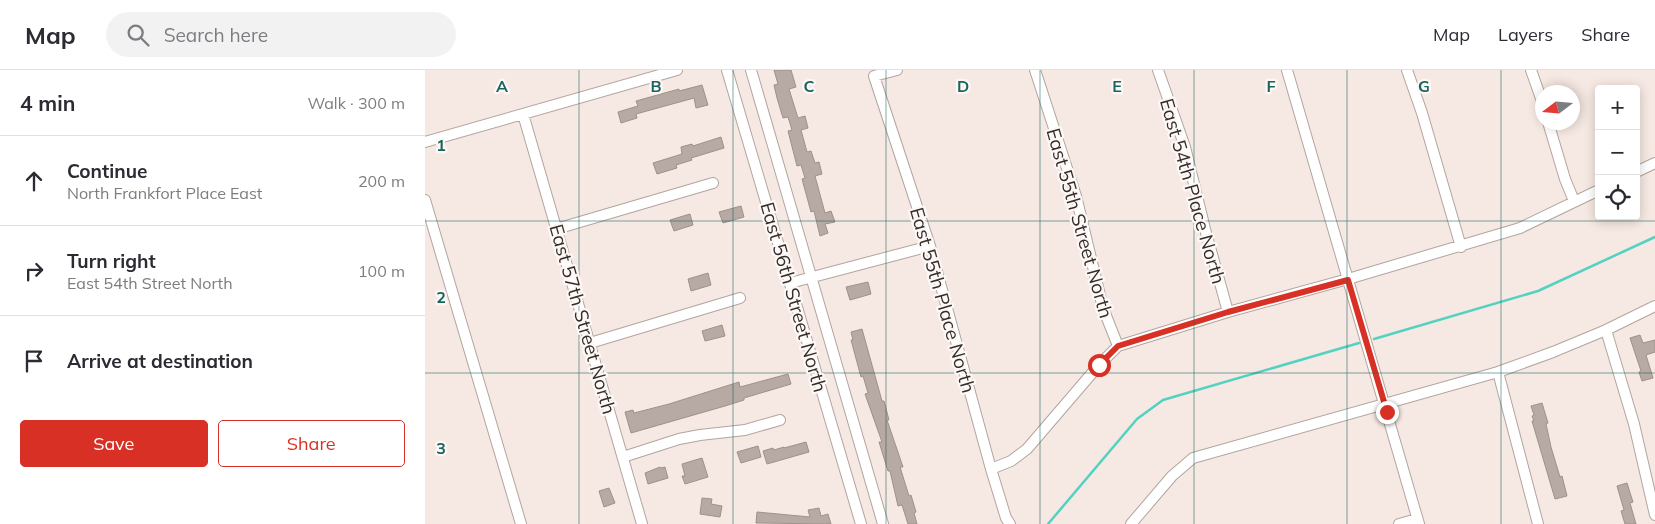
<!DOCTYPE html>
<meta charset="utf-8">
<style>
:root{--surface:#fff;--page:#f2f2f3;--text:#2b2b33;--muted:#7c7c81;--line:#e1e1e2;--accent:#d93025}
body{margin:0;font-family:Mulish,sans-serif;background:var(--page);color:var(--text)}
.controls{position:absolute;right:15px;top:15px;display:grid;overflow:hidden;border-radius:5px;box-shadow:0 2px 12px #0003}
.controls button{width:45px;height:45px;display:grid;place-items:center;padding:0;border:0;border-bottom:1px solid var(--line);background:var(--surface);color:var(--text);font:25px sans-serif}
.compass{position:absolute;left:1110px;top:15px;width:45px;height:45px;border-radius:50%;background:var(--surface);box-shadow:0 2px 12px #0003;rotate:254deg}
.stop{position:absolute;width:15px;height:15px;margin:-11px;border:4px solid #d93025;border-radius:50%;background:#fff}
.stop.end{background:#d93025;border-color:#fff;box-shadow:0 1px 5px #0008}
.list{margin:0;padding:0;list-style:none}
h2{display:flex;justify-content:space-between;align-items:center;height:65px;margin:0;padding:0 20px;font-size:21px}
h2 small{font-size:16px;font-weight:400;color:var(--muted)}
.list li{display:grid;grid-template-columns:32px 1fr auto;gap:15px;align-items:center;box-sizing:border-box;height:90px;padding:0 20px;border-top:1px solid var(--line)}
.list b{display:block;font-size:19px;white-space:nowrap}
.list p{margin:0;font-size:16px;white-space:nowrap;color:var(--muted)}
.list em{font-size:16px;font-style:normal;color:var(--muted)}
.actions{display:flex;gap:10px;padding:15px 20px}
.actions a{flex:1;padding:11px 0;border:1px solid var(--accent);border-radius:5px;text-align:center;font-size:18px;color:var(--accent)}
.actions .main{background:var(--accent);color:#fff}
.icon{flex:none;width:28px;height:28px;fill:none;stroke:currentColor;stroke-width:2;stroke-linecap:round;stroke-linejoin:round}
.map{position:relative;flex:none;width:1230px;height:454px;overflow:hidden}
header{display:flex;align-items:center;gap:30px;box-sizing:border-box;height:70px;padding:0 25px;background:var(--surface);border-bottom:1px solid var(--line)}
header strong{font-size:24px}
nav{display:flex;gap:28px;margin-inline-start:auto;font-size:18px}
.search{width:350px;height:45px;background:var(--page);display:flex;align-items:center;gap:12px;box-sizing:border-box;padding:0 18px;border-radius:28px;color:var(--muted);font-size:19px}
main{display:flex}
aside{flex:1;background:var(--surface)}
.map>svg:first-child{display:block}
</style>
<header>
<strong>Map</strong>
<div class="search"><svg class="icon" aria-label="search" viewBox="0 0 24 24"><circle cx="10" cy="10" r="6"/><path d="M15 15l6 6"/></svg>Search here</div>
<nav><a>Map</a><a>Layers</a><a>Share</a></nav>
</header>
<main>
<aside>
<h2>4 min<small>Walk · 300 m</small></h2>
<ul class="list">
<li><svg class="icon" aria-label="ahead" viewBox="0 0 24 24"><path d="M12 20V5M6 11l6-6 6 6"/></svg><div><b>Continue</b><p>North Frankfort Place East</p></div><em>200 m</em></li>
<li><svg class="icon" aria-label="right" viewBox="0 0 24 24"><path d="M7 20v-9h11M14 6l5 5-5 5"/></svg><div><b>Turn right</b><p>East 54th Street North</p></div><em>100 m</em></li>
<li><svg class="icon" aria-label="arrive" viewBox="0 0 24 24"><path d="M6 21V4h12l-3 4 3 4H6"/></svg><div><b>Arrive at destination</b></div></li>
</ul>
<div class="actions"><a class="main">Save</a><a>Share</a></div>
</aside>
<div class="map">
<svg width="1230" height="454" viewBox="0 0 1230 454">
<rect width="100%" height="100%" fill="#f6e8e2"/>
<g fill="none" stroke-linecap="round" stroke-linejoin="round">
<!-- stream -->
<path stroke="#53d2c2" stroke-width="2.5" d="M949 269 1113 221 1230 167
M623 454 712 349 738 330 934 273"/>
</g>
<!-- building -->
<path fill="#b7a9a3" stroke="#9e918c" d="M349 0H366L371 17 364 19 373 48 380 46 383 58 376 60 382 82 386 81 390 93 394 92 397 104 390 106 400 143 406 141 410 152 400 154 403 163 395 166 389 141 386 142 377 109 380 108 376 95 372 96 363 61 367 60 363 47 358 48 352 28 349 15 353 14Z
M277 15 283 35 271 38 269 28 211 44 212 48 196 53 193 42 213 36 211 31 254 19V21Z
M296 67 299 78 266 88 267 90 251 95 252 98 232 104 228 93 257 84 256 77 267 74 268 76Z
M316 136 319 147 298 153 294 142Z
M265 144 268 155 249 161 245 150Z
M283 203 286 215 266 221 263 209Z
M443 212 446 224 425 230 421 217Z
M297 255 300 266 280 271 277 261Z
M437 259 457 331H459L464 350H462L478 397H475L484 426 486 425 491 442 489 443 492 454H483L477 435 473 436 465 401H463L454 372H457L440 324 443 323 438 306 436 307 426 270H428L426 262Z
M1215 265 1218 273 1230 270V282L1221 285 1228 308 1217 311 1214 302 1216 301 1205 268Z
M363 304 366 314 319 328V330L300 336 206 363 200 342 208 340 209 343 244 334 314 312 315 317Z
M1117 333 1123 353 1121 354 1126 377 1135 407 1137 406 1142 426 1130 429 1107 351H1109L1107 346 1109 345 1106 336Z
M381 372 384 382 342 394 338 381 348 378 349 380 359 377V378Z
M333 376 336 387 316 393 312 382Z
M277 388 283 407 260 414 257 406H260L257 394Z
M235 397 236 398 240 397 243 408 223 414 220 403Z
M1202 413 1208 432 1205 433 1211 454H1200L1196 441 1199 440 1192 416Z
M184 418 190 433 179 437 174 421Z
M277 428 287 429 286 434 297 436 295 447 275 444Z
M394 438 396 446 403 444 406 454 331 453 332 442 385 447 383 440Z"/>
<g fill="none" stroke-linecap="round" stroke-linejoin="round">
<!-- minor casing -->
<g stroke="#b2a59f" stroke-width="12">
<path id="minor" d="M302 0 436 454
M326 0 458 454
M472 0 449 6 505 176 566 399 581 448 585 454
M610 0 651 126 678 238 693 276
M733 0 760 77 780 159 803 242
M862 0 994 454
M982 0 997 43 1036 177
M1106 0 1118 34
M98 44 217 454
M1123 52 1140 109 1149 131
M0 72 252 0
M1211 102 1230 93
M0 130 96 454
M131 159 288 113
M365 213 505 176
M1181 260 1209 354 1230 445
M165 273 315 228
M1073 302 1113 454
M198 387 254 369 275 365 320 360 355 350
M566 399 586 391 602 379 674 295 693 276 803 242 923 209 1095 158 1174 120
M706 454 747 406 768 388 1073 302 1128 282 1181 260 1230 236
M974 454 992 449"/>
</g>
<!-- minor -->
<use href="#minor" stroke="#fff" stroke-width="10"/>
</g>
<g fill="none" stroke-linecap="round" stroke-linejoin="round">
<!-- route -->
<path stroke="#d93025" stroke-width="6" d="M674 295 693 276 803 242 923 210 962 342"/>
</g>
<!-- grid -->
<path fill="none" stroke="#19645b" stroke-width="1" stroke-opacity="0.55" d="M154 0V454M308 0V454M461 0V454M615 0V454M769 0V454M922 0V454M1076 0V454M0 151H1230M0 303H1230"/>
<g text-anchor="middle" stroke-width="4.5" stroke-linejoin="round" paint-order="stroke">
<!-- street labels -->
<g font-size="19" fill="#332e2b" stroke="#fdf7f5">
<text transform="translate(768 121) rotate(74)" y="7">East 54th Place North</text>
<text transform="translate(655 153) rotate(74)" y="7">East 55th Street North</text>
<text transform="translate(369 227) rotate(74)" y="7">East 56th Street North</text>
<text transform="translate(518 230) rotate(74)" y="7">East 55th Place North</text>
<text transform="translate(158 249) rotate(74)" y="7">East 57th Street North</text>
</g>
</g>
<g font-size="16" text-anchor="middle" font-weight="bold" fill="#19645b" stroke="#fdf7f5" stroke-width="4.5" stroke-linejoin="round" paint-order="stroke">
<text x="77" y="22">A</text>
<text x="231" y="22">B</text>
<text x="384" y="22">C</text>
<text x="538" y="22">D</text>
<text x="692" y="22">E</text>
<text x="846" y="22">F</text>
<text x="999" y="22">G</text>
<text x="16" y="81">1</text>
<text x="16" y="233">2</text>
<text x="16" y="384">3</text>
</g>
</svg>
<div class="controls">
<button>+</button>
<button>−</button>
<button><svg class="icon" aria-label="locate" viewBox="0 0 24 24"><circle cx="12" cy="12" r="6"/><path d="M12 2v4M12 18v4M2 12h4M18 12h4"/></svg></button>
</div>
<svg class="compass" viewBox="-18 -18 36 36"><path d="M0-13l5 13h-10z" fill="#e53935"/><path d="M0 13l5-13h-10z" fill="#7c7c81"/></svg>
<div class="stop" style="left:674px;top:295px"></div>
<div class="stop end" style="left:962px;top:342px"></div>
</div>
</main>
